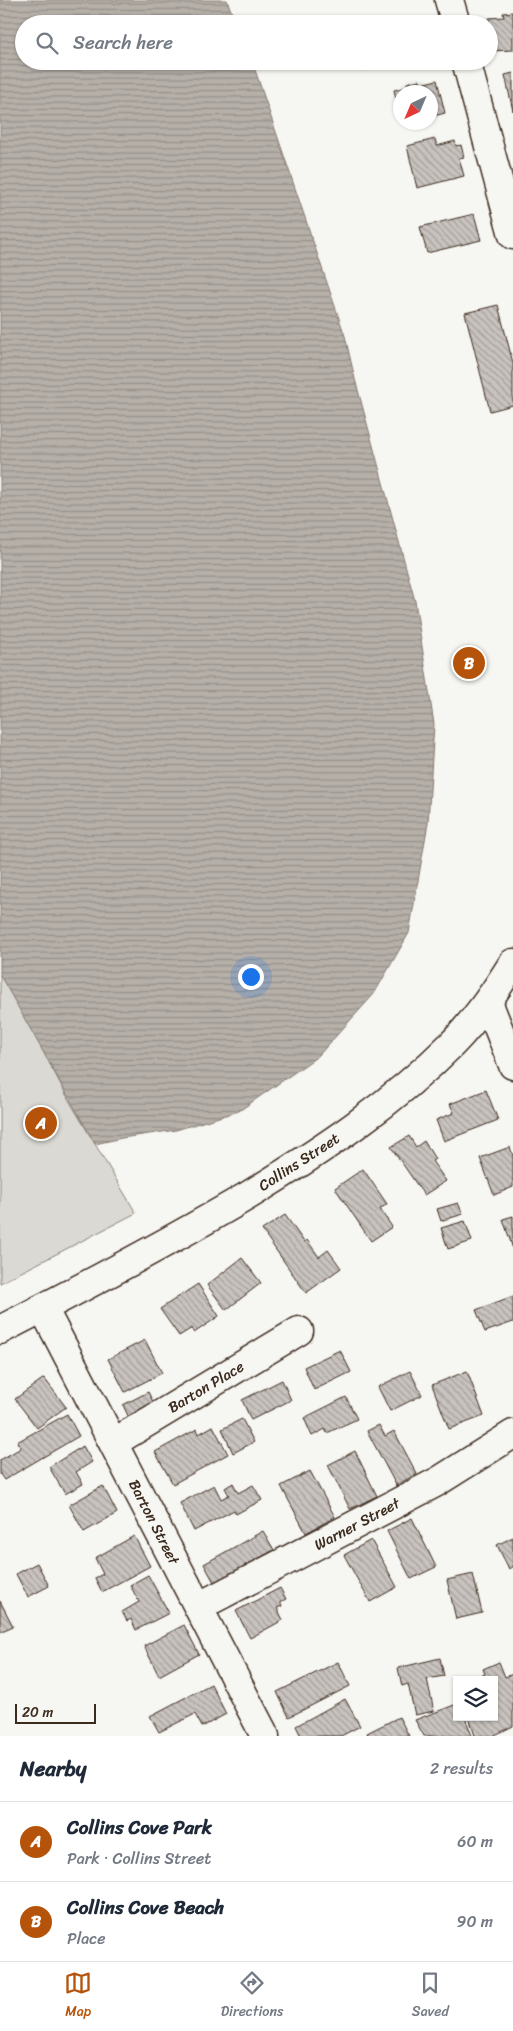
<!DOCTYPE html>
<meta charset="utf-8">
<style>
:root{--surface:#fff;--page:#f6f6f7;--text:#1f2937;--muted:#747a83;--line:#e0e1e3;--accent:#b45309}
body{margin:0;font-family:Sriracha,sans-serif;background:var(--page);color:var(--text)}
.controls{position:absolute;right:15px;bottom:15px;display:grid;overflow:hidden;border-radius:0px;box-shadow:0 1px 4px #0004}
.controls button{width:45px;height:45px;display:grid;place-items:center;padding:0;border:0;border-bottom:1px solid var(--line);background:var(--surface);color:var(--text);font:25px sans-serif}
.compass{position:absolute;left:393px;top:85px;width:45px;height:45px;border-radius:50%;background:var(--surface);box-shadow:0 1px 4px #0004;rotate:224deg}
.scale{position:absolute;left:15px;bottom:12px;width:81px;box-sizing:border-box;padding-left:5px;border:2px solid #3b2a1e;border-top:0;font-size:14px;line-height:18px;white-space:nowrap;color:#3b2a1e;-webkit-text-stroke:4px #f6f6f2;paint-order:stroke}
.you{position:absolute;left:250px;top:976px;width:18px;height:18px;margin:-12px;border:4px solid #fff;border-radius:50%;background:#1a73e8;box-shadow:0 0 0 8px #1a73e833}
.badge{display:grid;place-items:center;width:32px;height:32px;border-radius:50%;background:var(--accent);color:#fff;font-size:16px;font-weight:700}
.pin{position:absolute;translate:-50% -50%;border:2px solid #fff;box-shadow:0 1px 5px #0006}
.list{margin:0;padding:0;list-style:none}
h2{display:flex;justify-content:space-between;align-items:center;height:65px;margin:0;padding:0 20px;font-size:21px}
h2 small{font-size:16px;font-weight:400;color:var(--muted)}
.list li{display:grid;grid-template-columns:32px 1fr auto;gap:15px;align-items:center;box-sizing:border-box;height:80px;padding:0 20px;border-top:1px solid var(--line)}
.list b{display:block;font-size:19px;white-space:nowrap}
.list p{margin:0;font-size:16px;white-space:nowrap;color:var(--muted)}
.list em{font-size:16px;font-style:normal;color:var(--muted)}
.icon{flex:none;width:28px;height:28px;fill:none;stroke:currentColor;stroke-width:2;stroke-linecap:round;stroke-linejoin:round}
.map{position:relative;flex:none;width:513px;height:1736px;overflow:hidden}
.search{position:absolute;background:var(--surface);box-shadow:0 1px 4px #0004;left:15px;right:15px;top:15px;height:55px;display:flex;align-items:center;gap:12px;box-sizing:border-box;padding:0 18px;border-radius:28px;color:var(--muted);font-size:19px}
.sheet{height:225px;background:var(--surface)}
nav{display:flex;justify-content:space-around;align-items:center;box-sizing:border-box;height:70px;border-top:1px solid var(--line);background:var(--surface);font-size:14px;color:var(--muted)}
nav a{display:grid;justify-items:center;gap:2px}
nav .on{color:var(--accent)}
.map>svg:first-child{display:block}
</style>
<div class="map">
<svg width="513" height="1736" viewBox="0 0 513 1736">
<defs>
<pattern id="water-rules" width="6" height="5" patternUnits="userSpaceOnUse" patternTransform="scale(1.25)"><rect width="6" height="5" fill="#b6b0a9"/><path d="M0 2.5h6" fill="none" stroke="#958f89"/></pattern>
<pattern id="building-back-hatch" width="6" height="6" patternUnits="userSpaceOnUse" patternTransform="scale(1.25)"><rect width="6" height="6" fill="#c8c3be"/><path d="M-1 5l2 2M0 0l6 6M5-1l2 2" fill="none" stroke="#a49f9a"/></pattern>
</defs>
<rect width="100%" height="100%" fill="#f6f6f2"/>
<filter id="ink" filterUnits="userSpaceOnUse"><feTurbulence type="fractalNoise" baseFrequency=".02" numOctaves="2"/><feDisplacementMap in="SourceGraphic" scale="10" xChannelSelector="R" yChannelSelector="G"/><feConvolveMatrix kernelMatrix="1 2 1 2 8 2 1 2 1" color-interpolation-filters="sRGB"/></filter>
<g filter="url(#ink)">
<!-- green -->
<path fill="#dad9d3" stroke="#8a8278" d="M0 975 27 1021 70 1102 136 1213 0 1283Z"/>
<!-- water -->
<path fill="url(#water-rules)" stroke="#857a71" d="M0 0H227L236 24H24V61H252L345 336 355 379 415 601 434 724 428 823 409 933 374 994 318 1056 239 1111 176 1130 122 1138 95 1144 0 975Z"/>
<!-- building -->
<path fill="url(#building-back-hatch)" stroke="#3b2a1e" d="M513 12V50L491 51 489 18 504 17 503 13Z
M363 61H402L366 70Z
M513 73V111L505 75Z
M420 80 421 84 437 80 445 113 430 117V92H400V118L394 90 408 87 407 83Z
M435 139 437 146 455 141 456 146 461 145 464 157 459 158 464 176 417 188 407 146Z
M474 214 481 240 427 253 420 227Z
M498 305 513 363V405L490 411 465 313Z
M486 1090 498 1120 444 1141 436 1120 454 1113 450 1104Z
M409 1136 416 1147 424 1141 435 1159 432 1161 446 1181 424 1195 391 1147Z
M510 1147 513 1156V1187L494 1195 480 1158Z
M363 1169 387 1204 380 1209 392 1227 371 1241 335 1188Z
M458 1203 463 1214 441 1221 437 1209Z
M285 1215 304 1242 307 1240 319 1257 328 1250 341 1268 306 1293 262 1230Z
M513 1216V1249L503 1219Z
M465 1221 472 1241 448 1249 441 1228Z
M242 1258 261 1283 226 1310 207 1285Z
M198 1284 219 1316 194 1333 192 1328 179 1336 160 1309Z
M513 1296V1322L485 1332 476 1310Z
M145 1340 162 1373 125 1392 108 1359Z
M340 1350 351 1372 314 1390 304 1367Z
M410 1371 422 1395 390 1411 378 1387Z
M467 1371 484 1416 449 1429 432 1385Z
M44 1378 66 1407 37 1428 15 1399Z
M282 1380 291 1400 251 1420 242 1400Z
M148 1392 156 1408 130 1420 123 1405Z
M346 1397 357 1419 327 1433 325 1429 312 1436 304 1418Z
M67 1414 79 1436 4 1480 0 1474V1460L21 1448 17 1442Z
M242 1419 254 1442 233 1453 222 1429Z
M379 1425 385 1436 394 1431 417 1474 396 1485 367 1431Z
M213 1426 228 1454 173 1484 155 1452 197 1429 199 1434Z
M83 1446 92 1462 76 1472 83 1484 65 1494 49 1467Z
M355 1451 377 1496 350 1509 328 1465Z
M310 1471 335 1517 306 1533 281 1486Z
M233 1483 238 1493 253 1485 262 1500 236 1514 234 1510 194 1531 180 1503 214 1485 221 1499 229 1495 225 1488Z
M103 1486 117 1513 84 1532 69 1505Z
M412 1518 436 1567 411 1579 387 1531Z
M263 1531 274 1550 215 1584 204 1564Z
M134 1536 150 1566 102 1592 95 1578 103 1574 95 1558Z
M513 1537V1567L509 1569 497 1545Z
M371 1540 397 1587 370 1602 344 1555Z
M37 1563 49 1586 28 1597 16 1574Z
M473 1574 482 1613 456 1619 447 1580Z
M148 1575 169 1613 136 1630 131 1619 127 1621 122 1612 139 1602 130 1585Z
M280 1588 286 1599 280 1602 282 1606 277 1608 283 1620 250 1638 236 1611Z
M0 1601 13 1626 0 1632Z
M184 1625 199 1654 159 1676 144 1646Z
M440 1658 444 1676 427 1679 434 1711 415 1715 408 1684 402 1686 398 1668Z
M338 1662 350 1686 289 1717 277 1692Z
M499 1662 505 1677 513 1674V1726L493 1736H475L469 1717H494V1680H471L485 1674 483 1669Z
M211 1684 226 1714 202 1727 195 1714 159 1732 150 1716Z
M345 1699 360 1726 341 1736H301L296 1726Z
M457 1704V1717H465L472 1736H424L415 1720Z
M399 1717 409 1736H368L367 1733Z"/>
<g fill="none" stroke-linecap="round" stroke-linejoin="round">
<!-- minor casing -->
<g stroke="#3b2a1e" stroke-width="31">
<path id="minor" d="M488 1002 513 1065
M43 1308 265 1736
M0 1330C84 1287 168 1243 249 1195 321 1151 392 1104 452 1044 476 1020 495 992 513 963
M113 1443 299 1331
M198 1607 437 1482 513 1434"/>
</g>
<!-- secondary casing -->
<g stroke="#3b2a1e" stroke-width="31">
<path id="secondary" d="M449 0 456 24
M466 61 513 235"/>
</g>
<!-- minor -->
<use href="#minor" stroke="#f6f6f2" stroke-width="28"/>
<!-- secondary -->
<use href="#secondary" stroke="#f6f6f2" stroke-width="28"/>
</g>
</g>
<g text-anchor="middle" stroke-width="4.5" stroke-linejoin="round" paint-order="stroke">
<!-- street labels -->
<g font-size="15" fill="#3b2a1e" stroke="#f6f6f2">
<text transform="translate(299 1162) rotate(-33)" y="5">Collins Street</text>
<text transform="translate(206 1387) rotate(-31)" y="5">Barton Place</text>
<text transform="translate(154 1522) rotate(63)" y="5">Barton Street</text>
<text transform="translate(357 1524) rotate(-28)" y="5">Warner Street</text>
</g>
</g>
</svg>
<div class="controls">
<button><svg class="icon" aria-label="layers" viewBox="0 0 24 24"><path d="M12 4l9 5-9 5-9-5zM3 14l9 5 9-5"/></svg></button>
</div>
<svg class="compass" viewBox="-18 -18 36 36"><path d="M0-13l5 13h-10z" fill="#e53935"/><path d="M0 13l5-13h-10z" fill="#747a83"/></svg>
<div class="scale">20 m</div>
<div class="you"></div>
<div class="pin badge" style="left:41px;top:1123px">A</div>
<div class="pin badge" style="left:469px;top:663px">B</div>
<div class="search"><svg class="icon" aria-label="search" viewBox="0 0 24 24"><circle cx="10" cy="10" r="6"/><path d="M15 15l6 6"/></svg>Search here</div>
</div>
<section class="sheet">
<h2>Nearby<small>2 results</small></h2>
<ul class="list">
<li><span class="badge">A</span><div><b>Collins Cove Park</b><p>Park · Collins Street</p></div><em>60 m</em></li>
<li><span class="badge">B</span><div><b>Collins Cove Beach</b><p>Place</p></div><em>90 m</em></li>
</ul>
</section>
<nav>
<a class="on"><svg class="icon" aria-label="map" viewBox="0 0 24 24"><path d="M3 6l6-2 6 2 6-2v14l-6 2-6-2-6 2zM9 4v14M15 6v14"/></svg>Map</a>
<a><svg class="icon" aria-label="directions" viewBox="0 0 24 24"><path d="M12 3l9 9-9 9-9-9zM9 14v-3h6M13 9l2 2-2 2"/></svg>Directions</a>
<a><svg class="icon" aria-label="saved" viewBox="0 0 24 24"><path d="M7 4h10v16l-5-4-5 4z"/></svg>Saved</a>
</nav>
